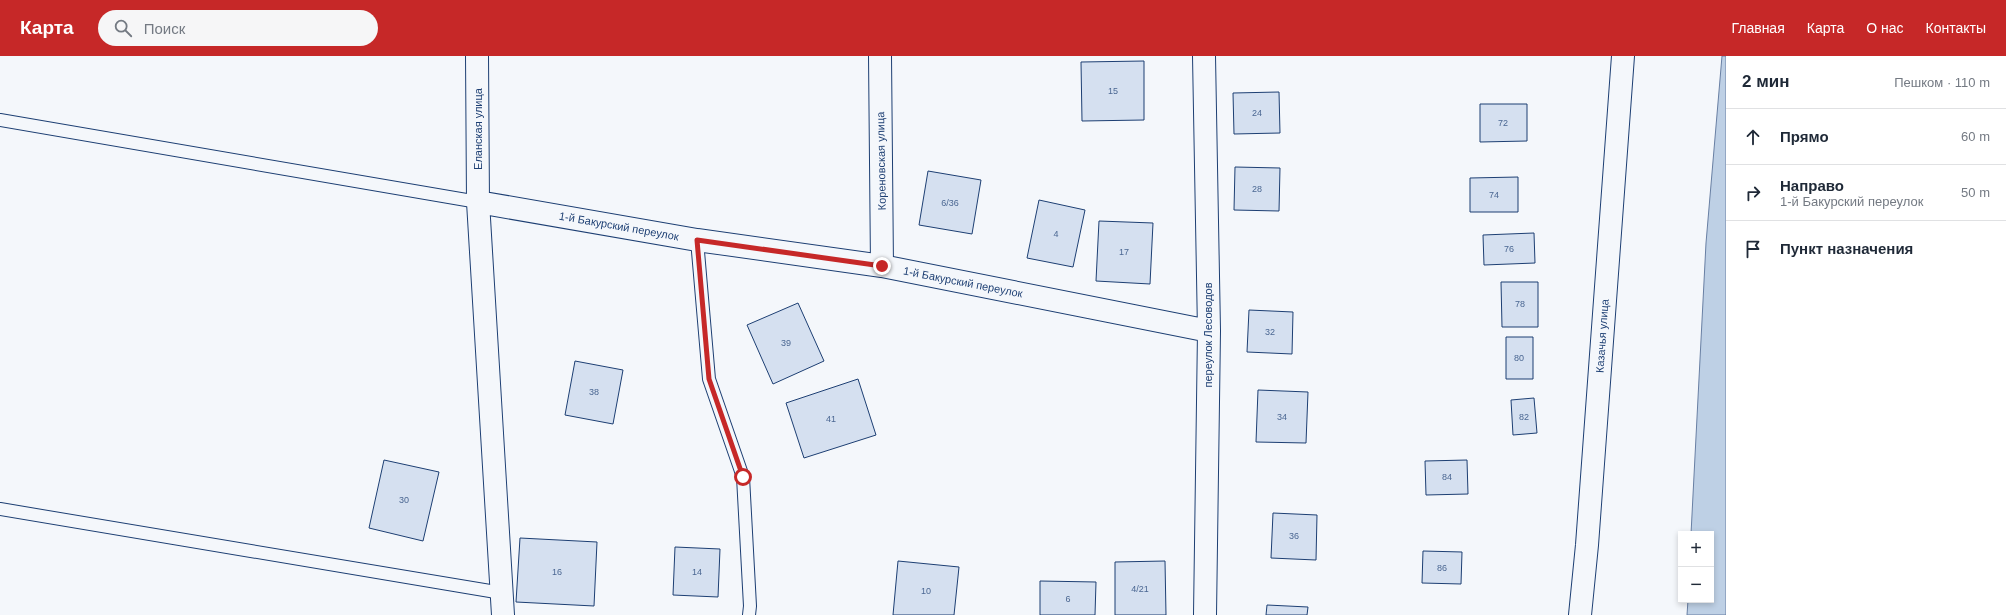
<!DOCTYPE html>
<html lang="ru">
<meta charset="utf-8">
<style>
:root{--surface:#fff;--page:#f6f6f7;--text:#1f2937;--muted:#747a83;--line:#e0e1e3;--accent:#c62828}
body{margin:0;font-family:Helvetica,sans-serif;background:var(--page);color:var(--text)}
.controls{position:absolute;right:12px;bottom:12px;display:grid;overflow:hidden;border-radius:0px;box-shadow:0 2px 6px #0003}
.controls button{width:36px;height:36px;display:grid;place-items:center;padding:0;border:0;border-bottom:1px solid var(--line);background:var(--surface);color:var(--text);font:20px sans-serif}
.stop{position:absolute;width:12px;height:12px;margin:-9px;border:3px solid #c62828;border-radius:50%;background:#fff}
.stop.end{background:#c62828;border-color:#fff;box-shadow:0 1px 4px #0008}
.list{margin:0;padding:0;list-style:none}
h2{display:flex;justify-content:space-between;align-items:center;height:52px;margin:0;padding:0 16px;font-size:17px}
h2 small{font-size:13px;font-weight:400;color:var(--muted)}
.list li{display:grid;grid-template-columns:26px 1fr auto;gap:12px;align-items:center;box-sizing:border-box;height:56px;padding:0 16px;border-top:1px solid var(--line)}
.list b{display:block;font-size:15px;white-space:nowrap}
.list p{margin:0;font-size:13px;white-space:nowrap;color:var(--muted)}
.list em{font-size:13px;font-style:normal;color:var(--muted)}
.icon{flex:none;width:22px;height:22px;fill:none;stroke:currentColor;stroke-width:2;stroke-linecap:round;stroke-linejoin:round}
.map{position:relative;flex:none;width:1726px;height:559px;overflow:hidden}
header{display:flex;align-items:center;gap:24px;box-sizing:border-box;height:56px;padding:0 20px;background:var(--accent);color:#fff}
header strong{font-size:19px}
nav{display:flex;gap:22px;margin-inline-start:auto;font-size:14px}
.search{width:280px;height:36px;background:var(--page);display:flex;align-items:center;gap:10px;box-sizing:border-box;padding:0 14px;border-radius:22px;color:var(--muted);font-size:15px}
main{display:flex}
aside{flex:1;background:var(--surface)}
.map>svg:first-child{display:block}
</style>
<header>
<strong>Карта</strong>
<div class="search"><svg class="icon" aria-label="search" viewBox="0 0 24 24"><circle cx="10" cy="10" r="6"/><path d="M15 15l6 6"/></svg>Поиск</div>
<nav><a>Главная</a><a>Карта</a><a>О нас</a><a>Контакты</a></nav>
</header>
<main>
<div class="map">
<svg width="1726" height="559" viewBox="0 0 1726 559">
<rect width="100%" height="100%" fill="#f4f7fb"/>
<!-- water -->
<path fill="#bed0e5" stroke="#687fa3" d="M1722 0H1726V559H1687L1688 544H1711V478H1691L1706 187Z"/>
<!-- building -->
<path fill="#d5e0f0" stroke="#1d3f73" d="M1144 5V64L1082 65 1081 6Z
M1279 36 1280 77 1234 78 1233 37Z
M1480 48H1527V85L1480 86Z
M1235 111 1280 112 1279 155 1234 154Z
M928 115 981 124 972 178 919 169Z
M1518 121V156H1470V122Z
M1039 144 1085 154 1073 211 1027 202Z
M1099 165 1153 167 1150 228 1096 225Z
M1534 177 1535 207 1484 209 1483 179Z
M1501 226H1538V271H1502Z
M798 247 824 305 773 328 747 269Z
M1249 254 1293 256 1292 298 1247 296Z
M1506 281H1533V323H1506Z
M575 305 623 314 613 368 565 359Z
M858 323 876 379 804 402 786 347Z
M1258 334 1308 336 1306 387 1256 386Z
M1534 342 1537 377 1513 379 1511 344Z
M384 404 439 416 423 485 369 472Z
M1467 404 1468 438 1426 439 1425 405Z
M1273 457 1317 459 1316 504 1271 502Z
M520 482 597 486 594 550 516 546Z
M675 491 720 493 718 541 673 539Z
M1423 495 1462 496 1461 528 1422 527Z
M898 505 959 511 954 559H893Z
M1165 505 1166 559H1115V506Z
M1040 525 1096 526 1095 559H1040Z
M1267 549 1308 551 1307 559H1266Z"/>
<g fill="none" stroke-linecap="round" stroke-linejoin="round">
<!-- service casing -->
<g stroke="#1d3f73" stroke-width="14">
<path id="service" d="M0 64 478 146
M697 184 709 323 743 421 750 550 749 559
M0 453 502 537"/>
</g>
<!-- minor casing -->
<g stroke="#1d3f73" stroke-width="24">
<path id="minor" d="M477 0 478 146 503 559
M880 0 882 210
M1204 0 1209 275 1205 559
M478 146 697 184 882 210 1209 275
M1580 559 1587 489 1623 0"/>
</g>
<!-- service -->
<use href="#service" stroke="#f4f7fb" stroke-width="12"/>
<!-- minor -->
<use href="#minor" stroke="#f4f7fb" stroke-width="22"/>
</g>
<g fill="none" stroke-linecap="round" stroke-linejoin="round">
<!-- route -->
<path stroke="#c62828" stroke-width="5" d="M743 421 709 323 697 184 882 210"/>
</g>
<g text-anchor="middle" stroke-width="3" stroke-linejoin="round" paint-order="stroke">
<!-- number labels -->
<g font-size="9" fill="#4b6792">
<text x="1113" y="38">15</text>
<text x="1257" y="60">24</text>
<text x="1503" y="70">72</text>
<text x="1257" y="136">28</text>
<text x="1494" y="142">74</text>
<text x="950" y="150">6/36</text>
<text x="1056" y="181">4</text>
<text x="1509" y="196">76</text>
<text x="1124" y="199">17</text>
<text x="1520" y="251">78</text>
<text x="1270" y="279">32</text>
<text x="786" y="290">39</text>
<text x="1519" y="305">80</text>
<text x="594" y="339">38</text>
<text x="1282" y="364">34</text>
<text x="1524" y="364">82</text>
<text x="831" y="366">41</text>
<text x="1447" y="424">84</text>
<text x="404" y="447">30</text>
<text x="1294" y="483">36</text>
<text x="1442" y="515">86</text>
<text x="557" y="519">16</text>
<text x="697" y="519">14</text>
<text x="1140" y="536">4/21</text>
<text x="926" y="538">10</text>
<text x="1068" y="546">6</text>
</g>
<!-- street labels -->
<g font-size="11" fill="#1d3f73" stroke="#f4f7fb">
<text transform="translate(478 73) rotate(-90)" y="4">Еланская улица</text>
<text transform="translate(881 105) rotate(-91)" y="4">Кореновская улица</text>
<text transform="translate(619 170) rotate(10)" y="4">1-й Бакурский переулок</text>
<text transform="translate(963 226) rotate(11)" y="4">1-й Бакурский переулок</text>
<text transform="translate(1208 279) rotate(-90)" y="4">переулок Лесоводов</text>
<text transform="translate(1602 280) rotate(-86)" y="4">Казачья улица</text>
</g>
</g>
</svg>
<div class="controls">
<button>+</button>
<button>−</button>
</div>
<div class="stop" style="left:743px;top:421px"></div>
<div class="stop end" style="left:882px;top:210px"></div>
</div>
<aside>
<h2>2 мин<small>Пешком · 110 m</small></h2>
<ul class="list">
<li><svg class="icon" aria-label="ahead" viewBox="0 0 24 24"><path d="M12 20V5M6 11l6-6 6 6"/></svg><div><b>Прямо</b></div><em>60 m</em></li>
<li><svg class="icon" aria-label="right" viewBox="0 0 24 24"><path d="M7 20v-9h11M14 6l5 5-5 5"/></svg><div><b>Направо</b><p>1-й Бакурский переулок</p></div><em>50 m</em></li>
<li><svg class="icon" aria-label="arrive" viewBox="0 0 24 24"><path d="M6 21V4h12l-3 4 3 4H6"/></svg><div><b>Пункт назначения</b></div></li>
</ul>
</aside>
</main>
